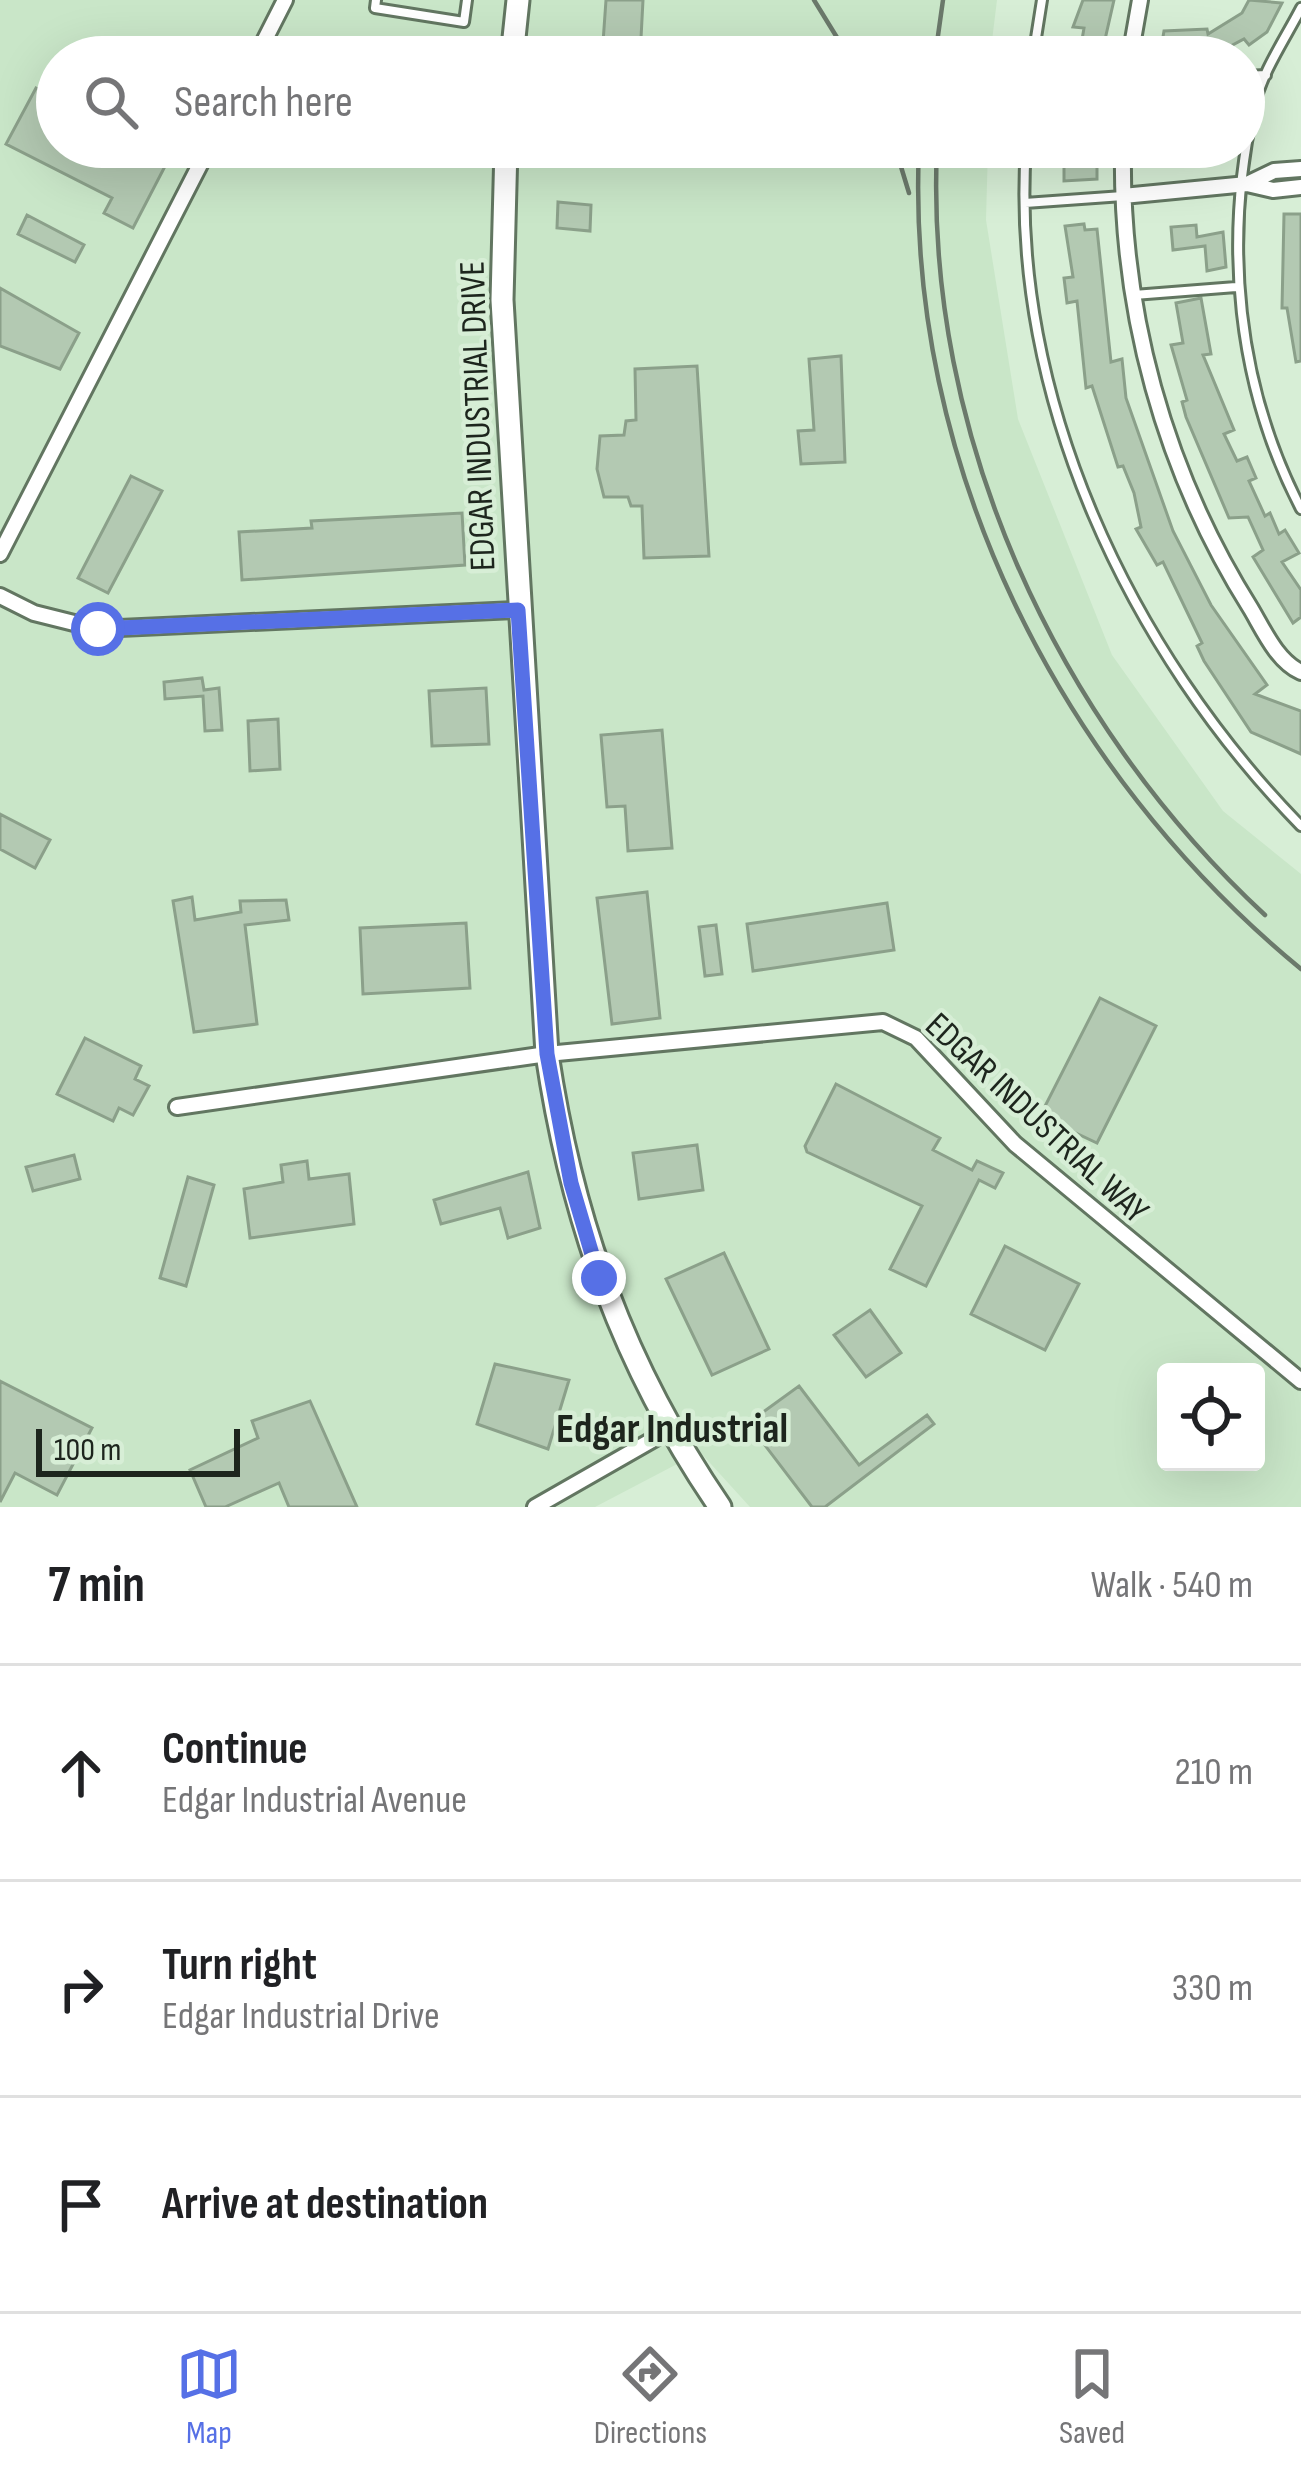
<!DOCTYPE html>
<meta charset="utf-8">
<style>
:root{--surface:#fff;--page:#f2f2f2;--text:#202124;--muted:#757577;--line:#e0e0e0;--accent:#5670e6}
body{margin:0;font-family:"Sofia Sans Condensed",sans-serif;background:var(--page);color:var(--text)}
.controls{position:absolute;right:36px;bottom:36px;display:grid;overflow:hidden;border-radius:12px;box-shadow:0 12px 48px #0002}
.controls button{width:108px;height:108px;display:grid;place-items:center;padding:0;border:0;border-bottom:3px solid var(--line);background:var(--surface);color:var(--text);font:60px sans-serif}
.scale{position:absolute;left:36px;bottom:30px;width:204px;box-sizing:border-box;padding-left:12px;border:6px solid #1d251d;border-top:0;font-size:33px;line-height:42px;white-space:nowrap;color:#1d251d;-webkit-text-stroke:9px #d7eed6;paint-order:stroke}
.stop{position:absolute;width:36px;height:36px;margin:-27px;border:9px solid #5670e6;border-radius:50%;background:#fff}
.stop.end{background:#5670e6;border-color:#fff;box-shadow:0 3px 12px #0008}
.list{margin:0;padding:0;list-style:none}
h2{display:flex;justify-content:space-between;align-items:center;height:156px;margin:0;padding:0 48px;font-size:51px}
h2 small{font-size:39px;font-weight:400;color:var(--muted)}
.list li{display:grid;grid-template-columns:78px 1fr auto;gap:36px;align-items:center;box-sizing:border-box;height:216px;padding:0 48px;border-top:3px solid var(--line)}
.list b{display:block;font-size:45px;white-space:nowrap}
.list p{margin:0;font-size:39px;white-space:nowrap;color:var(--muted)}
.list em{font-size:39px;font-style:normal;color:var(--muted)}
.icon{flex:none;width:66px;height:66px;fill:none;stroke:currentColor;stroke-width:2;stroke-linecap:round;stroke-linejoin:round}
.map{position:relative;flex:none;width:1301px;height:1507px;overflow:hidden}
.search{position:absolute;background:var(--surface);box-shadow:0 12px 48px #0002;left:36px;right:36px;top:36px;height:132px;display:flex;align-items:center;gap:30px;box-sizing:border-box;padding:0 42px;border-radius:66px;color:var(--muted);font-size:45px}
.sheet{height:804px;background:var(--surface)}
nav{display:flex;justify-content:space-around;align-items:center;box-sizing:border-box;height:168px;border-top:3px solid var(--line);background:var(--surface);font-size:33px;color:var(--muted)}
nav a{display:grid;justify-items:center;gap:6px}
nav .on{color:var(--accent)}
.map>svg:first-child{display:block}
</style>
<div class="map">
<svg width="1301" height="1507" viewBox="0 0 1301 1507">
<rect width="100%" height="100%" fill="#d7eed6"/>
<!-- built -->
<path fill="#c9e6c8" fill-rule="evenodd" d="M0 0H997L990 57H57V147H988L986 220 1018 419 1112 655 1223 811 1301 874V1507H750L700 1452 595 1507H0ZM1166 1372H1256V1462H1166Z"/>
<!-- building -->
<path fill="#b3c9b2" stroke="#8ba08a" stroke-width="3" d="M606 0H643L640 57H602Z
M1083 0H1114L1101 57H1079L1084 28 1073 27Z
M1249 0 1282 3 1267 32 1249 45 1244 39 1210 57 1160 54 1164 31 1207 29 1208 34 1242 13Z
M36 88 57 99V147H175L133 228 104 213 112 198 6 144Z
M1064 147H1097V179L1064 181Z
M558 202 591 205 590 231 557 228Z
M1284 214H1301V361L1296 362 1287 308H1282Z
M27 215 84 245 75 262 18 234Z
M1084 224 1085 230 1097 229 1111 362 1122 359 1126 398 1173 531 1211 605 1267 685 1255 694 1301 711V754L1251 732 1204 661 1197 646 1202 643 1163 562 1157 565 1136 529 1141 527 1134 493 1123 466 1118 467 1092 386 1086 388 1077 301 1067 303 1064 278 1073 277 1065 226Z
M1196 225 1197 237 1223 232 1226 267 1207 271 1205 246 1173 250 1171 227Z
M0 288 79 333 60 369 0 346Z
M1201 298 1211 354 1203 355 1234 430 1224 434 1237 461 1247 457 1256 478 1249 481 1265 516 1270 513 1279 534 1285 530 1299 553 1282 562 1301 590V617L1293 623 1253 557 1263 550 1248 517 1229 518 1186 417 1182 402 1187 400 1171 345 1183 343 1176 303Z
M841 356 845 462 801 464 798 431 814 430 809 359Z
M697 366 709 556 644 558 642 506H631L628 497H604L597 469 600 436 624 435 626 421 636 420 635 369Z
M131 476 162 491 108 593 78 578Z
M462 513 465 565 242 580 239 532 312 528 311 521Z
M202 678 204 690 219 688 222 730 205 731 203 696 165 699 164 682Z
M486 688 489 744 432 746 429 691Z
M278 719 280 769 250 771 248 721Z
M662 730 672 848 628 851 625 806 607 807 601 735Z
M0 814 50 840 35 868 0 849Z
M647 892 660 1018 612 1024 597 898Z
M192 897 195 920 241 912 240 901 286 900 289 920 245 925 257 1024 194 1032 173 901Z
M887 903 894 950 753 971 747 924Z
M466 923 470 988 363 994 360 928Z
M716 925 722 974 705 976 699 927Z
M1100 998 1156 1026 1097 1143 1040 1116Z
M85 1038 141 1066 135 1079 149 1086 133 1115 119 1108 113 1121 57 1094Z
M836 1084 940 1138 933 1150 972 1170 977 1161 1003 1173 995 1188 979 1180 926 1286 890 1269 922 1206 807 1152 805 1146Z
M697 1145 703 1190 639 1199 633 1153Z
M74 1155 80 1179 33 1191 26 1167Z
M307 1161 309 1179 349 1174 354 1224 250 1238 244 1189 283 1182 281 1165Z
M528 1172 540 1228 508 1238 500 1208 441 1224 434 1200Z
M188 1177 214 1185 186 1286 160 1278Z
M1005 1246 1079 1284 1045 1350 971 1314Z
M724 1253 769 1349 712 1375 666 1279Z
M870 1310 901 1353 866 1377 834 1335Z
M495 1364 569 1380 548 1449 477 1424Z
M0 1381 92 1428 57 1495 15 1473 0 1502Z
M799 1386 859 1465 927 1415 934 1424 825 1507H812L748 1423Z
M310 1401 357 1507H289L279 1483 225 1507H206L190 1470 258 1438 252 1421Z"/>
<g fill="none" stroke-linecap="round" stroke-linejoin="round">
<!-- lane casing -->
<g stroke="#627661" stroke-width="14">
<path id="lane" d="M376 0 375 8 464 22 467 0
M1301 8C1285 39 1262 72 1254 107 1223 242 1237 386 1301 509
M1033 57 1042 0
M1244 76 1266 75
M1026 147C1009 397 1130 651 1301 826
M1025 203 1123 196
M1134 295 1236 287"/>
</g>
<!-- street casing -->
<g stroke="#627661" stroke-width="20">
<path id="street" d="M256 57 285 0
M1130 57 1140 0
M1123 147C1120 310 1164 471 1251 609 1264 631 1277 661 1301 672
M1249 183 1274 171 1301 169
M1123 196 1247 184 1273 190 1301 187
M0 554 209 147
M0 596 34 613 98 629 518 610
M177 1107 547 1054 883 1022 916 1038 1015 1144 1301 1381
M535 1507 668 1431"/>
</g>
<!-- secondary casing -->
<g stroke="#627661" stroke-width="27">
<path id="secondary" d="M512 57 518 0
M506 147 502 300 547 1054C572 1222 624 1367 720 1507"/>
</g>
<!-- lane -->
<use href="#lane" stroke="#fff" stroke-width="8"/>
<!-- street -->
<use href="#street" stroke="#fff" stroke-width="14"/>
<!-- secondary -->
<use href="#secondary" stroke="#fff" stroke-width="21"/>
<!-- rail -->
<path stroke="#6b796b" stroke-width="4.5" d="M814 0 849 57
M935 57 943 0
M895 147 909 193
M919 147C905 464 1059 770 1301 969
M937 147C924 435 1056 721 1265 915"/>
</g>
<g fill="none" stroke-linecap="round" stroke-linejoin="round">
<!-- route -->
<path stroke="#5670e6" stroke-width="15" d="M98 629 518 610 547 1054 571 1183 599 1278"/>
</g>
<g text-anchor="middle" stroke-width="9" stroke-linejoin="round" paint-order="stroke">
<!-- street labels -->
<g font-size="36" fill="#1d251d" stroke="#d7eed6">
<text transform="translate(476 416) rotate(-92)" y="13">EDGAR INDUSTRIAL DRIVE</text>
<text transform="translate(1038 1117) rotate(43)" y="13">EDGAR INDUSTRIAL WAY</text>
</g>
<!-- quarter labels -->
<g font-size="42" font-weight="bold" fill="#1d251d" stroke="#d7eed6">
<text x="672" y="1442">Edgar Industrial</text>
</g>
</g>
</svg>
<div class="controls">
<button><svg class="icon" aria-label="locate" viewBox="0 0 24 24"><circle cx="12" cy="12" r="6"/><path d="M12 2v4M12 18v4M2 12h4M18 12h4"/></svg></button>
</div>
<div class="scale">100 m</div>
<div class="stop" style="left:98px;top:629px"></div>
<div class="stop end" style="left:599px;top:1278px"></div>
<div class="search"><svg class="icon" aria-label="search" viewBox="0 0 24 24"><circle cx="10" cy="10" r="6"/><path d="M15 15l6 6"/></svg>Search here</div>
</div>
<section class="sheet">
<h2>7 min<small>Walk · 540 m</small></h2>
<ul class="list">
<li><svg class="icon" aria-label="ahead" viewBox="0 0 24 24"><path d="M12 20V5M6 11l6-6 6 6"/></svg><div><b>Continue</b><p>Edgar Industrial Avenue</p></div><em>210 m</em></li>
<li><svg class="icon" aria-label="right" viewBox="0 0 24 24"><path d="M7 20v-9h11M14 6l5 5-5 5"/></svg><div><b>Turn right</b><p>Edgar Industrial Drive</p></div><em>330 m</em></li>
<li><svg class="icon" aria-label="arrive" viewBox="0 0 24 24"><path d="M6 21V4h12l-3 4 3 4H6"/></svg><div><b>Arrive at destination</b></div></li>
</ul>
</section>
<nav>
<a class="on"><svg class="icon" aria-label="map" viewBox="0 0 24 24"><path d="M3 6l6-2 6 2 6-2v14l-6 2-6-2-6 2zM9 4v14M15 6v14"/></svg>Map</a>
<a><svg class="icon" aria-label="directions" viewBox="0 0 24 24"><path d="M12 3l9 9-9 9-9-9zM9 14v-3h6M13 9l2 2-2 2"/></svg>Directions</a>
<a><svg class="icon" aria-label="saved" viewBox="0 0 24 24"><path d="M7 4h10v16l-5-4-5 4z"/></svg>Saved</a>
</nav>
